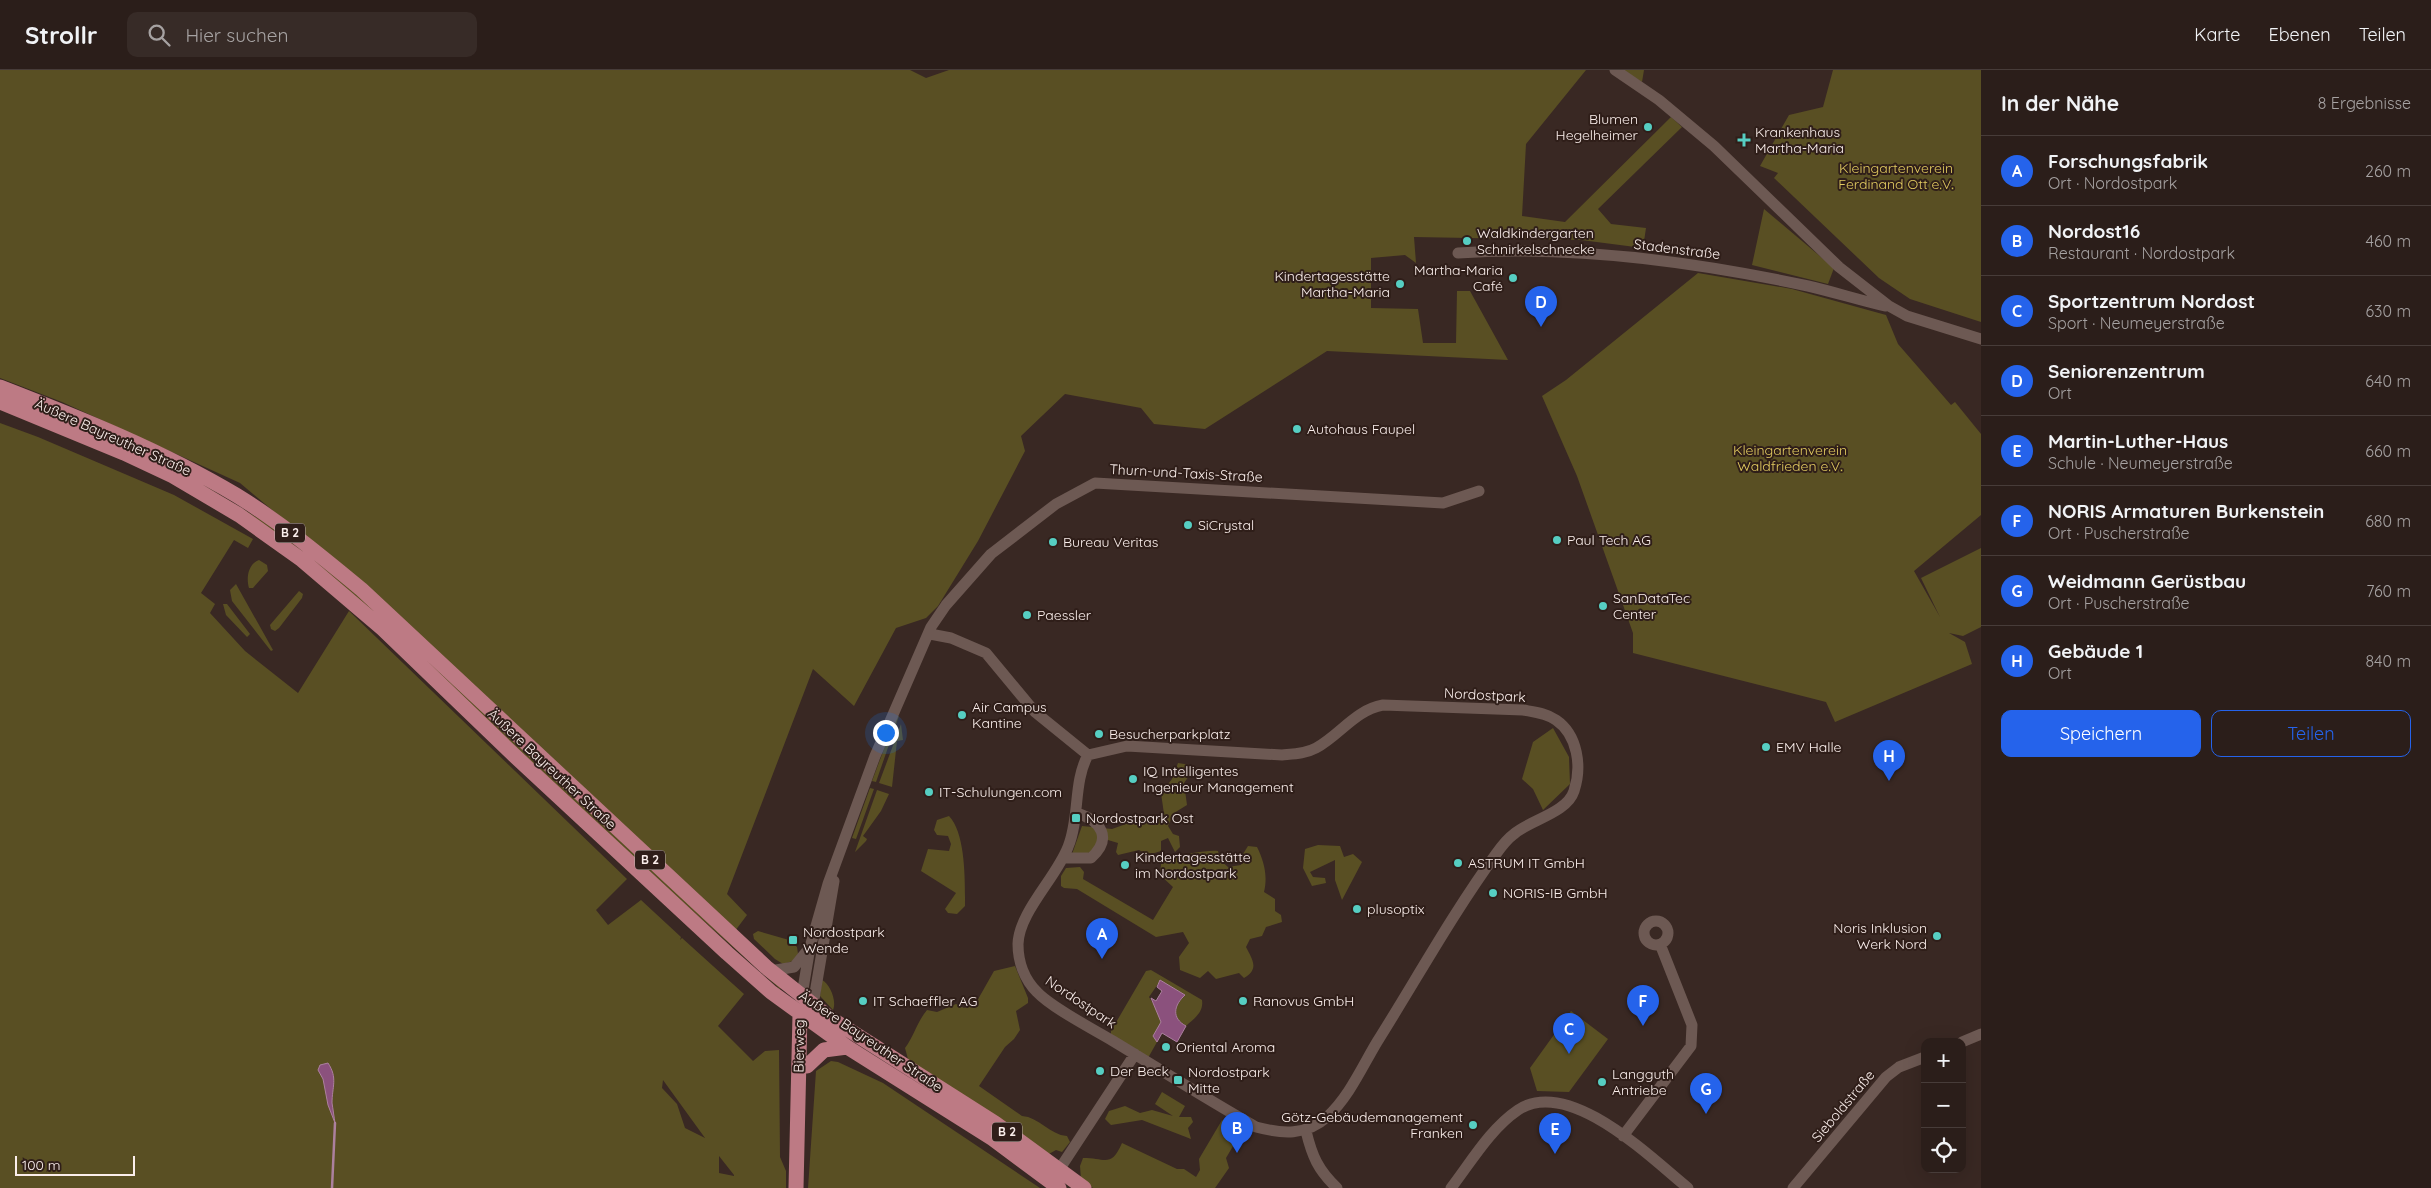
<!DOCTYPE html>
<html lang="de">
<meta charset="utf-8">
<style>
:root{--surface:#2b1e1a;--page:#372b27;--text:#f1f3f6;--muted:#a6a2a2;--line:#473c39;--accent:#2563eb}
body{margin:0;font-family:Quicksand,sans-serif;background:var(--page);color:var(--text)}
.controls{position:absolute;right:15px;bottom:15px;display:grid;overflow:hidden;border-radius:10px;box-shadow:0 5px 20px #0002}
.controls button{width:45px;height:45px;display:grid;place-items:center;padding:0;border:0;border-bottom:1px solid var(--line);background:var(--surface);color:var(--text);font:25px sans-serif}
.scale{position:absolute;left:15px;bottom:12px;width:120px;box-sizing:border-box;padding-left:5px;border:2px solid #faeeeb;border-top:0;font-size:14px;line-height:18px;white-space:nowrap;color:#faeeeb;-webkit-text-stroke:4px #2f1e19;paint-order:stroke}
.you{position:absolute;left:885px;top:662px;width:18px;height:18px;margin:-12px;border:4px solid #fff;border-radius:50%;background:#1a73e8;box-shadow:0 0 0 8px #1a73e833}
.badge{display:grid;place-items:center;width:32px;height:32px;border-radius:50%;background:var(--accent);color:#fff;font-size:16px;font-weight:700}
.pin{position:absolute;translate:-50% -41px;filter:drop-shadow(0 1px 2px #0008)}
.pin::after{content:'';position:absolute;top:26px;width:18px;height:15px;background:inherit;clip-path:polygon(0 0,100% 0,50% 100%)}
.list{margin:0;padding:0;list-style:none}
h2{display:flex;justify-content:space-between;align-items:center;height:65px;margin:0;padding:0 20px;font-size:21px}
h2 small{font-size:16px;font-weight:400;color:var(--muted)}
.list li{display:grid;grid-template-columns:32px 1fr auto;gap:15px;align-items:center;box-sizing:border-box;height:70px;padding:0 20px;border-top:1px solid var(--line)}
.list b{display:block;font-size:19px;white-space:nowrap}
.list p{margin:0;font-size:16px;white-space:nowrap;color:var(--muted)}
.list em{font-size:16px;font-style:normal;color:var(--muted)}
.actions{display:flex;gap:10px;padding:15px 20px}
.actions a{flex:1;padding:11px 0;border:1px solid var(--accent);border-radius:10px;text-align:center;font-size:18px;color:var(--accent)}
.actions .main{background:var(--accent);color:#fff}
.icon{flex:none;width:28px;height:28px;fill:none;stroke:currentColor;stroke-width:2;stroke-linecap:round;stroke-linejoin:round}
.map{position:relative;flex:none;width:1981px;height:1118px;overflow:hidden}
header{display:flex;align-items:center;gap:30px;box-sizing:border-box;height:70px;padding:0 25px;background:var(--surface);border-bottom:1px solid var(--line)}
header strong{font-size:24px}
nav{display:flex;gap:28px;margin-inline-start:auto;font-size:18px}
.search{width:350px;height:45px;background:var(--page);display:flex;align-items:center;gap:12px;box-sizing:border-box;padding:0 18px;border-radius:10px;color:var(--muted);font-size:19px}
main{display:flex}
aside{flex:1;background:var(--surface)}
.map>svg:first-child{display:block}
</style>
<header>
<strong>Strollr</strong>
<div class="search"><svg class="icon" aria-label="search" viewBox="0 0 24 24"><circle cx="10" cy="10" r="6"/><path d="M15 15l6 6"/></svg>Hier suchen</div>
<nav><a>Karte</a><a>Ebenen</a><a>Teilen</a></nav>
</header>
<main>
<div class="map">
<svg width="1981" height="1118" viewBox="0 0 1981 1118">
<rect width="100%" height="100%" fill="#392823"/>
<!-- green -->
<path fill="#594f23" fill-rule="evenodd" d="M0 0H910L926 8 949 0H1586L1526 74 1522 146 1565 152 1671 47 1682 57 1598 139 1611 154 1646 158 1643 178 1581 170 1414 167 1416 193 1405 185 1371 188V238L1418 239 1423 273H1456L1457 221H1470L1508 290 1327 281 1205 359 1154 354 1141 338 1065 324 1021 366 1025 381 978 471 938 536 926 548 896 558 854 636 813 599 727 824 747 845 735 861 364 517 240 413 62 332 0 308Z
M1622 0H1644L1642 12Z
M1833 0H1981V252L1910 229 1879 208 1774 108 1778 103 1760 96 1789 45 1823 37Z
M1764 139 1834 198 1828 214 1752 195Z
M1698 203 1792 219 1886 245 1898 274 1951 335 1955 332 1981 364V445L1914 501 1940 547 1921 508 1981 478V557L1963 566 1949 563 1965 572 1972 594 1835 652 1826 632 1633 583V563L1577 406 1542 326 1566 310Z
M0 353 38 367 174 425 253 469 248 478 234 470 201 523 215 534 210 543 245 581 298 623 349 541 627 809 596 840 608 855 641 830 681 867 680 870 682 868 744 924 718 956 753 991 765 981 779 980 780 1087 786 1101V1118H0ZM663 1010 705 1068 685 1058 677 1034 662 1018ZM719 1086 734 1105V1106L719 1103Z
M180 401 266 453 349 517 782 917 780 919 641 795 344 518Z
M259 490 267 495 268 501 253 518H249C246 508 248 494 259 490Z
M236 514 273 580 271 581 232 531 230 520Z
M299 521 303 524 302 528 279 558 275 561 271 559 270 555Z
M223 534H227L250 564 247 567 226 545Z
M899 646 876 712 872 711 896 647Z
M901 654 903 670 897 671 892 717 879 713Z
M1553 658 1569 687 1570 714 1543 740 1533 719 1522 709 1533 672Z
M1178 693 1191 695V703L1184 713 1187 735 1174 743 1168 756 1173 764 1179 766 1180 777 1175 782 1168 768 1161 771V781L1148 785 1139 780 1118 785 1116 782 1118 773 1108 770 1096 781 1071 787 1082 756 1112 759 1140 749 1154 753 1164 744 1161 723 1172 709Z
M870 718 874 719 856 769 852 768Z
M877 720 889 724 881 741 863 766 867 769 866 771 855 782Z
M949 746C966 764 965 811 965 836L957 844 948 843 945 839 956 823 921 801 928 779 949 781 951 774 948 766 937 765 934 760 937 750Z
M1318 775 1340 776 1344 787 1353 784 1362 792 1342 830 1335 810V790L1310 802 1313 807 1325 808 1326 813 1312 816 1303 798 1305 779Z
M1248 776 1257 777C1264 791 1268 806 1264 822L1275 829V841L1281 845 1282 852 1266 857 1262 866 1250 869 1246 877C1252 889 1260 899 1244 908L1239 903 1216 909 1208 901 1200 908 1180 900 1179 887 1189 873 1183 862 1156 867 1077 819 1064 818 1061 816V806L1066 798 1080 797 1084 802 1083 809 1153 850 1173 817 1160 805 1161 794 1166 789 1172 790 1175 785C1190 785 1203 780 1218 781L1220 790 1228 797 1241 795 1243 784Z
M758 861 789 870 797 877 798 884 793 891 783 894 775 889 754 869 753 864Z
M1015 896 1028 928V933L1016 941 1020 960 1014 969 1005 977 979 1016 1022 1046C1039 1047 1050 1065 1067 1066L1070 1072 1062 1082 1056 1080 1047 1085 908 989 905 978C914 966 917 952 927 940L937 942 956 934 964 938 977 931 994 901Z
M1151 900 1202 930C1204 943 1193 949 1186 956 1171 947 1175 936 1185 925L1160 911 1149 927 1159 943 1161 952 1153 966 1157 972 1148 988 1111 966V961L1146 901Z
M822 910C830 914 837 931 833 940L820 926Z
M1571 941 1608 969 1569 1022 1537 1021 1530 998Z
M831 991 838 992 883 1013 1040 1118H808L816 1001Z
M1162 1022 1185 1036 1179 1047H1191L1193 1052 1188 1058 1191 1069 1142 1050 1111 1055 1105 1049 1109 1041 1125 1036 1140 1043 1152 1040 1173 1046 1155 1034Z
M1222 1050 1242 1061 1226 1088 1229 1098 1215 1118H1093L1081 1109 1080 1096 1083 1088C1106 1088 1111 1098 1122 1073L1177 1099H1184L1196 1107 1200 1100 1199 1089Z"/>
<!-- water -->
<path fill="#8b517d" stroke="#ac809e" d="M1160 910 1185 925C1174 935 1171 948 1186 956L1177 972 1162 963 1157 972 1153 966 1161 952 1151 928 1156 931 1162 921 1157 917Z
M328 993C338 1008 332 1017 332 1033 333 1039 334 1047 335 1053L328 1035 323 1009 318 1000 320 995Z"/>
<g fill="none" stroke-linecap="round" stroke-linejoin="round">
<!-- stream -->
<path stroke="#ac809e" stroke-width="2.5" d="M332 1118 335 1053"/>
<!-- minor -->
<path stroke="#6d5953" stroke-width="11" d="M1615 0 1659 30 1714 76 1839 197 1889 236 1907 246 1981 269
M1458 183C1572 175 1696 192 1808 216 1834 222 1859 230 1885 236
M930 564 951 568 986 583 1035 642 1088 685
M1383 635 1523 640C1534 642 1546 643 1556 650 1578 665 1582 697 1574 721 1567 743 1530 750 1514 764 1507 769 1501 777 1496 784 1453 843 1416 910 1377 972 1362 997 1349 1027 1327 1047 1306 1066 1282 1064 1256 1057 1208 1030 1161 1000 1113 971 1093 959 1052 938 1037 922 1024 909 1018 891 1018 874 1019 842 1056 808 1068 777 1080 748 1073 712 1088 685L1127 676 1282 685C1293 684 1305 684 1316 678 1340 665 1355 640 1383 635Z
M1064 788H1091C1113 768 1101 751 1077 743
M1644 863a12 12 0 1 1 24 0a12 12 0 1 1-24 0Z
M770 901 794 897 807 881
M801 931 810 877 828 814 875 686 931 557 946 535 991 484 1056 434 1095 413 1443 433 1479 421
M813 935 834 811
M1962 972 1981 964
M1306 1061C1312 1086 1318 1100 1337 1118
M1623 1066 1691 976 1692 955 1660 874
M1055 1106 1135 984
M1451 1118C1471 1092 1490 1059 1518 1040 1569 1006 1651 1088 1688 1118
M1793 1118 1886 1007 1899 997 1925 987"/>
<!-- major -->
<path stroke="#bd7a84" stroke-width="15" d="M0 317C80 348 162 381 236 425 280 452 321 486 361 519L766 897 830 948 995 1053 1084 1118
M0 332 124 383 173 406 239 445 302 490 383 559 516 687 727 883 771 922 847 977 993 1069 1059 1118
M807 996 824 980 847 977
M796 1118 800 944"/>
</g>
<!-- markers -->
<g fill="#56cec2" stroke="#2f1e19" stroke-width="2">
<circle cx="1648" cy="57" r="5"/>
<path d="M1741.5 62.5h5v5h5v5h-5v5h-5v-5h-5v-5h5z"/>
<circle cx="1467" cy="171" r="5"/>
<circle cx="1513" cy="208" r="5"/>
<circle cx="1400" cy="214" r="5"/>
<circle cx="1297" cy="359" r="5"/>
<circle cx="1188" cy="455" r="5"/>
<circle cx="1557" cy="470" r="5"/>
<circle cx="1053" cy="472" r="5"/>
<circle cx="1603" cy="536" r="5"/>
<circle cx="1027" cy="545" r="5"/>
<circle cx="962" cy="645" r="5"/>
<circle cx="1099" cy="664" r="5"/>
<circle cx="1766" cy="677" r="5"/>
<circle cx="1133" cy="709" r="5"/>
<circle cx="929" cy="722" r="5"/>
<rect x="1071" y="743" width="10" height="10" rx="2.5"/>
<circle cx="1458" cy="793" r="5"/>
<circle cx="1125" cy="795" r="5"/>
<circle cx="1493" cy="823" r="5"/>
<circle cx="1357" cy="839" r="5"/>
<circle cx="1937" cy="866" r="5"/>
<rect x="788" y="865" width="10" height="10" rx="2.5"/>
<circle cx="863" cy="931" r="5"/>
<circle cx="1243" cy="931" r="5"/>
<circle cx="1166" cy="977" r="5"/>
<circle cx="1100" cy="1001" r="5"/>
<rect x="1173" y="1005" width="10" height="10" rx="2.5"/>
<circle cx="1602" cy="1012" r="5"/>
<circle cx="1473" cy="1055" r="5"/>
</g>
<g text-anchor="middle" stroke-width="4" stroke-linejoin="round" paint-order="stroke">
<!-- shield labels -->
<g fill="#2f1e19" stroke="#bdb0ac" stroke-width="1">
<rect x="275" y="453.5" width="30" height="19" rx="4"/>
<rect x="635" y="780.5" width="30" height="19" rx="4"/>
<rect x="992" y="1052.5" width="30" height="19" rx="4"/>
</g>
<g font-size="12" font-weight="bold" fill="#faeeeb">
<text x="290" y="467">B 2</text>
<text x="650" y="794">B 2</text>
<text x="1007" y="1066">B 2</text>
</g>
<!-- poi labels -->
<g font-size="14" fill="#faeeeb" stroke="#2f1e19" text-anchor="start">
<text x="1638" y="54" text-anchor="end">Blumen<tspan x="1638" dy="16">Hegelheimer</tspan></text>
<text x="1755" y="67">Krankenhaus<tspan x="1755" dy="16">Martha-Maria</tspan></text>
<text x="1477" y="168">Waldkindergarten<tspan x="1477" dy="16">Schnirkelschnecke</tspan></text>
<text x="1503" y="205" text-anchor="end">Martha-Maria<tspan x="1503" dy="16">Café</tspan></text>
<text x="1390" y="211" text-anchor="end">Kindertagesstätte<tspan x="1390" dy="16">Martha-Maria</tspan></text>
<text x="1307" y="364">Autohaus Faupel</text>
<text x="1198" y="460">SiCrystal</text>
<text x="1567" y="475">Paul Tech AG</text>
<text x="1063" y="477">Bureau Veritas</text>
<text x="1613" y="533">SanDataTec<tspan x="1613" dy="16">Center</tspan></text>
<text x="1037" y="550">Paessler</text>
<text x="972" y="642">Air Campus<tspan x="972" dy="16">Kantine</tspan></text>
<text x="1109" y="669">Besucherparkplatz</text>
<text x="1776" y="682">EMV Halle</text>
<text x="1143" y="706">IQ Intelligentes<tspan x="1143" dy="16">Ingenieur Management</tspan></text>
<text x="939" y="727">IT-Schulungen.com</text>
<text x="1086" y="753">Nordostpark Ost</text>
<text x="1135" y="792">Kindertagesstätte<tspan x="1135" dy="16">im Nordostpark</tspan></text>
<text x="1468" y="798">ASTRUM IT GmbH</text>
<text x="1503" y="828">NORIS-IB GmbH</text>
<text x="1367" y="844">plusoptix</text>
<text x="1927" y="863" text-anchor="end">Noris Inklusion<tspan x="1927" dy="16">Werk Nord</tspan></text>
<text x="803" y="867">Nordostpark<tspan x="803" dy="16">Wende</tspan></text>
<text x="873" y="936">IT Schaeffler AG</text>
<text x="1253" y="936">Ranovus GmbH</text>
<text x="1176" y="982">Oriental Aroma</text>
<text x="1110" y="1006">Der Beck</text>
<text x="1188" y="1007">Nordostpark<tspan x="1188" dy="16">Mitte</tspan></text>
<text x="1612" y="1009">Langguth<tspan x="1612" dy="16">Antriebe</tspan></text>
<text x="1463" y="1052" text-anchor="end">Götz-Gebäudemanagement<tspan x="1463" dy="16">Franken</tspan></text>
</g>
<!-- park labels -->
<g font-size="14" fill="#e2cb60" stroke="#2f1e19">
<text x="1896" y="103">Kleingartenverein<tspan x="1896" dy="16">Ferdinand Ott e.V.</tspan></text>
<text x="1790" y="385">Kleingartenverein<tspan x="1790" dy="16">Waldfrieden e.V.</tspan></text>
</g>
<!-- street labels -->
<g font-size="14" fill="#faeeeb" stroke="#2f1e19">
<text transform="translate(1677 179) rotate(7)" y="5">Stadenstraße</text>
<text transform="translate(113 367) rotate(24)" y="5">Äußere Bayreuther Straße</text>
<text transform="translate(1186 403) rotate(3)" y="5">Thurn-und-Taxis-Straße</text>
<text transform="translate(1485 625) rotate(3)" y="5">Nordostpark</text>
<text transform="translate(552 699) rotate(43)" y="5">Äußere Bayreuther Straße</text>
<text transform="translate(1081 932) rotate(34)" y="5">Nordostpark</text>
<text transform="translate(871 971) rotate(34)" y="5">Äußere Bayreuther Straße</text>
<text transform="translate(799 976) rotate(-89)" y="5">Bierweg</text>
<text transform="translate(1843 1036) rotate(-50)" y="5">Sieboldstraße</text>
</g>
</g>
</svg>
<div class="controls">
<button>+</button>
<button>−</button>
<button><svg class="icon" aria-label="locate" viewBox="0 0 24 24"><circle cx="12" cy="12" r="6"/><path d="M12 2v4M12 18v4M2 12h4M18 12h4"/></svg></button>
</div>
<div class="scale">100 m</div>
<div class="you"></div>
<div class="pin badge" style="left:1102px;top:889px">A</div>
<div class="pin badge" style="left:1237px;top:1083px">B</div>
<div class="pin badge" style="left:1569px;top:984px">C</div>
<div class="pin badge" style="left:1541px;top:257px">D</div>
<div class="pin badge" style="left:1555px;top:1084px">E</div>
<div class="pin badge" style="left:1643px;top:956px">F</div>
<div class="pin badge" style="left:1706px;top:1044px">G</div>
<div class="pin badge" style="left:1889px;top:711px">H</div>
</div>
<aside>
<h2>In der Nähe<small>8 Ergebnisse</small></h2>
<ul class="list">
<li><span class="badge">A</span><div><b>Forschungsfabrik</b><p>Ort · Nordostpark</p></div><em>260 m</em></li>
<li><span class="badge">B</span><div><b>Nordost16</b><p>Restaurant · Nordostpark</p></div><em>460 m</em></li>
<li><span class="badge">C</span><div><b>Sportzentrum Nordost</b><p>Sport · Neumeyerstraße</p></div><em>630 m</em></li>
<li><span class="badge">D</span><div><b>Seniorenzentrum</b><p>Ort</p></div><em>640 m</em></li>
<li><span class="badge">E</span><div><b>Martin-Luther-Haus</b><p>Schule · Neumeyerstraße</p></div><em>660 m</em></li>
<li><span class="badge">F</span><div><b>NORIS Armaturen Burkenstein</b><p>Ort · Puscherstraße</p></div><em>680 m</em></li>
<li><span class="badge">G</span><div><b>Weidmann Gerüstbau</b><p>Ort · Puscherstraße</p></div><em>760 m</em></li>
<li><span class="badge">H</span><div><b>Gebäude 1</b><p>Ort</p></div><em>840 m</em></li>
</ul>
<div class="actions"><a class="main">Speichern</a><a>Teilen</a></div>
</aside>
</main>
